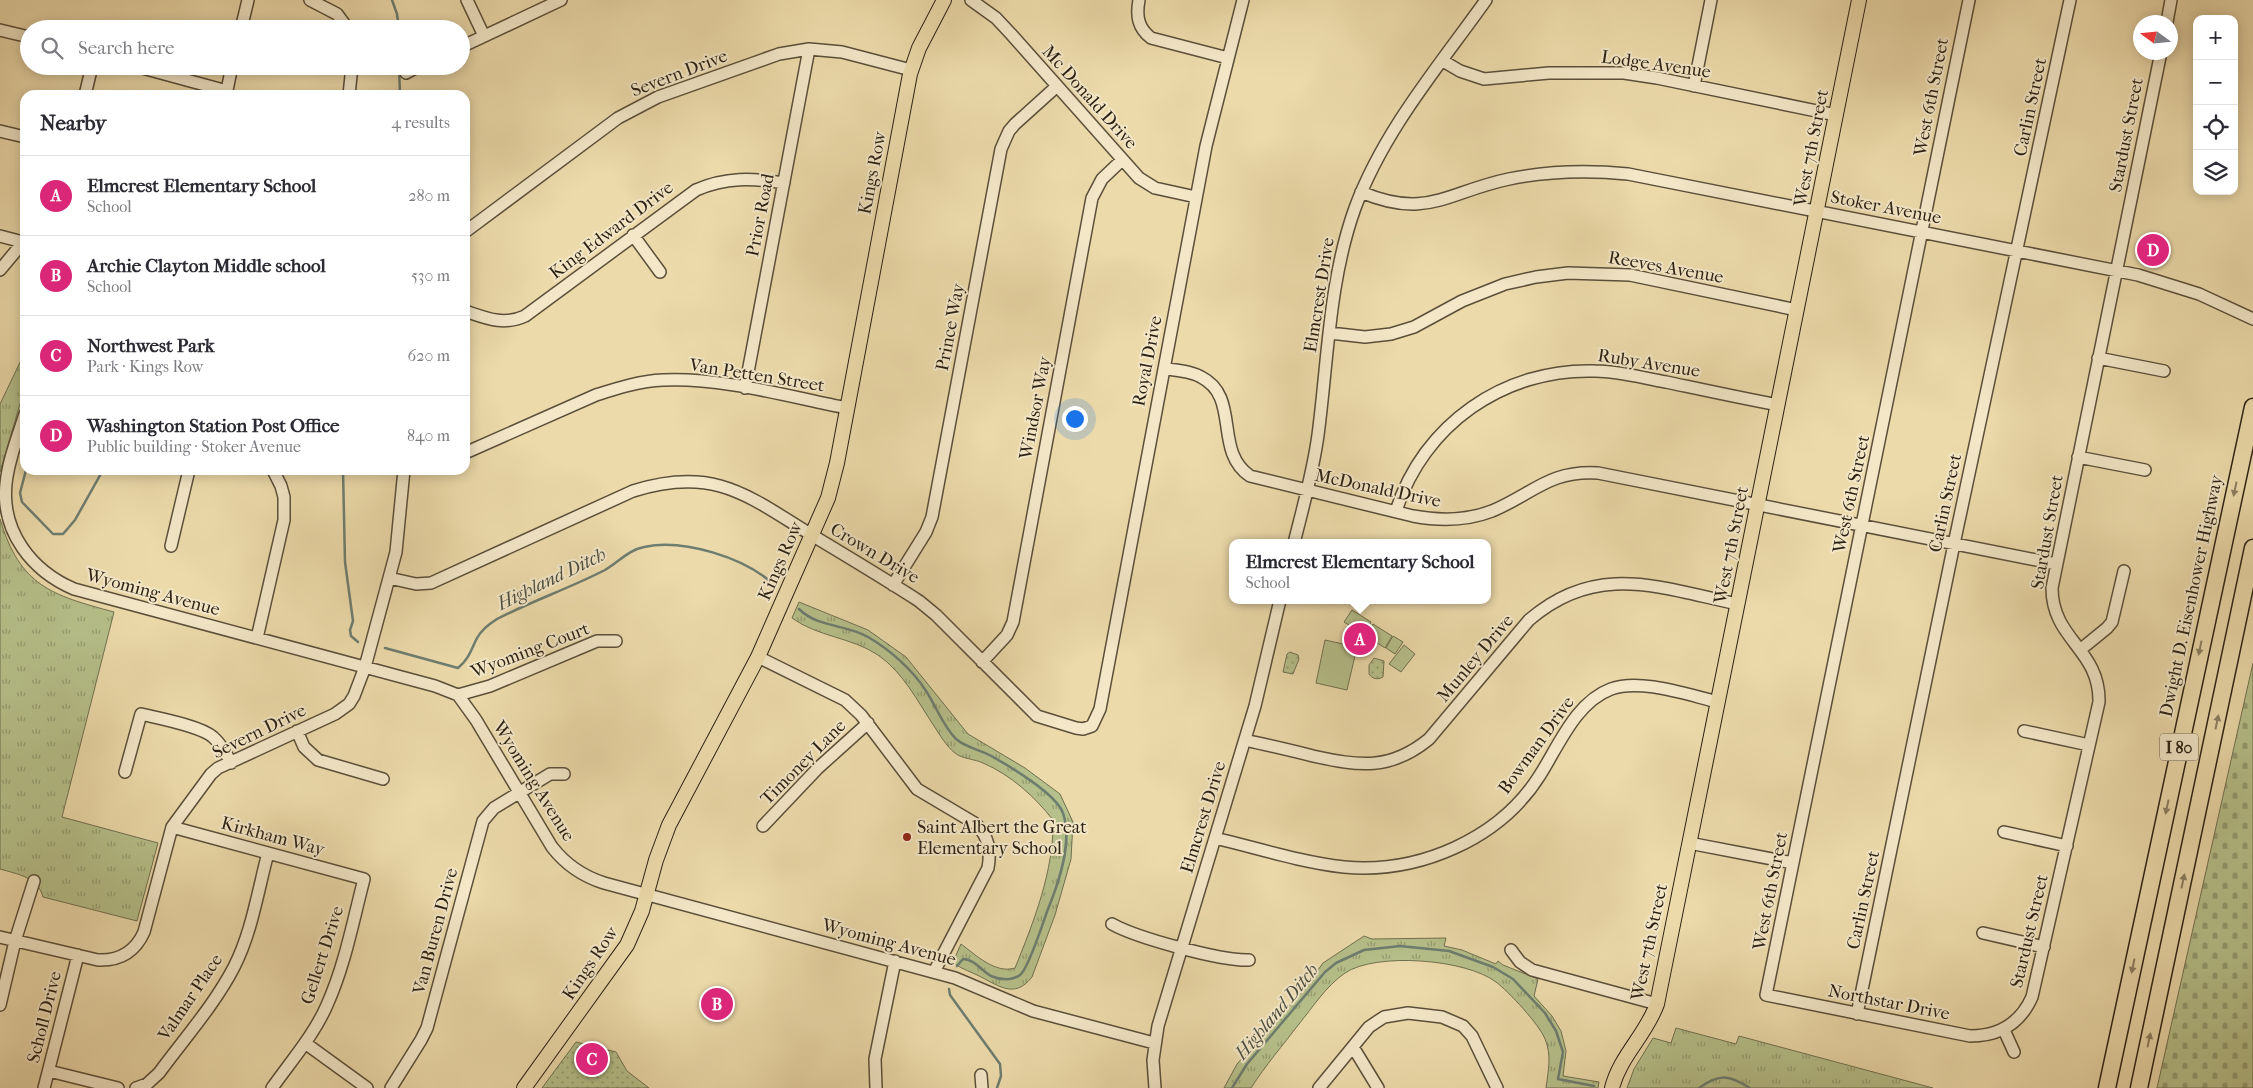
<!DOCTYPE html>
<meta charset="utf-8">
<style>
:root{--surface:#fff;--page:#f2f2f3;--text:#2b2b33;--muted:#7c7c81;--line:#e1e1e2;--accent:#db2777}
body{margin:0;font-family:"IM FELL French Canon",serif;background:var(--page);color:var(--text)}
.controls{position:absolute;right:15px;top:15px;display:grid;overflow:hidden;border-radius:10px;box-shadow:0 2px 12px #0003}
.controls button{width:45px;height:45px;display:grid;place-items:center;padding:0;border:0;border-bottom:1px solid var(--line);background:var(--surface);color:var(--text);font:25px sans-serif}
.compass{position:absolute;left:2133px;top:15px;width:45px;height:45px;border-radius:50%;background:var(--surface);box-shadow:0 2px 12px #0003;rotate:285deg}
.you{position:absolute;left:1074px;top:418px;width:18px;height:18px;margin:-12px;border:4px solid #fff;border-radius:50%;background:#1a73e8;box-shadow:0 0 0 8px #1a73e833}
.badge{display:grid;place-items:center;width:32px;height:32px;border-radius:50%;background:var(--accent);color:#fff;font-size:16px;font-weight:700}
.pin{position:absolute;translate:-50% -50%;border:2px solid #fff;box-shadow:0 1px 5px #0006}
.popup{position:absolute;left:1229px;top:539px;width:262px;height:65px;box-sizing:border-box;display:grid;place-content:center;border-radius:10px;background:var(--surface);filter:drop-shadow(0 1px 4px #0005);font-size:16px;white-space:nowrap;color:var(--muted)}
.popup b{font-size:19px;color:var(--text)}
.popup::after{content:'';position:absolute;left:50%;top:100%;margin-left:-10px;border:10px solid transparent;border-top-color:var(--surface)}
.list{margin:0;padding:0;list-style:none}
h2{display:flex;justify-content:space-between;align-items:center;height:65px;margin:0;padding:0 20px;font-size:21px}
h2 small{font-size:16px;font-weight:400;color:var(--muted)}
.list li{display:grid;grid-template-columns:32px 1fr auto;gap:15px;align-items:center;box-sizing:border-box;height:80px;padding:0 20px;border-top:1px solid var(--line)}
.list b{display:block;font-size:19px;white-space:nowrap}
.list p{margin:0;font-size:16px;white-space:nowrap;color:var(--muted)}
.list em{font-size:16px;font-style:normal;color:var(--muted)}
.icon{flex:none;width:28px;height:28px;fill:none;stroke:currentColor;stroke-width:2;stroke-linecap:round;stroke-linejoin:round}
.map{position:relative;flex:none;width:2253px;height:1088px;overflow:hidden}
.search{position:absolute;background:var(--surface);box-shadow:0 2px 12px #0003;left:20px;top:20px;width:450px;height:55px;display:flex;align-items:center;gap:12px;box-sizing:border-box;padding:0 18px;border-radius:28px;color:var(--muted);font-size:19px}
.panel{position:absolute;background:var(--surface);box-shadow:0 2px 12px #0003;left:20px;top:90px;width:450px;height:385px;border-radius:15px}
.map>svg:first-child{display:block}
</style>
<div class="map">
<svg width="2253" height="1088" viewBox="0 0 2253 1088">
<defs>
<pattern id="grass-tufts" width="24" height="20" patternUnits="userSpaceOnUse" patternTransform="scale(1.25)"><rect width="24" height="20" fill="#b6c08a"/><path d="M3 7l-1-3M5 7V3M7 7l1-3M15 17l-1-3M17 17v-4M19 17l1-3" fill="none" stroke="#949c70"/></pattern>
<pattern id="cemetery-stones" width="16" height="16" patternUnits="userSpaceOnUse" patternTransform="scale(1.25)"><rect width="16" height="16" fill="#b6c08a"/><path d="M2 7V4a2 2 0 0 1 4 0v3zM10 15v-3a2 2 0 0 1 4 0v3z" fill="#949c70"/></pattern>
<pattern id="park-dots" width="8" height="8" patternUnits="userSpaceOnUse" patternTransform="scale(1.25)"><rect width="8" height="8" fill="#b6c08a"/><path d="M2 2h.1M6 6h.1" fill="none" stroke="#949c70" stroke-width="1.8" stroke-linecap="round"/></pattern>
</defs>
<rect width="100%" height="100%" fill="#ecdaaa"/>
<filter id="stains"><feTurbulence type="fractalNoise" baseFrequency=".004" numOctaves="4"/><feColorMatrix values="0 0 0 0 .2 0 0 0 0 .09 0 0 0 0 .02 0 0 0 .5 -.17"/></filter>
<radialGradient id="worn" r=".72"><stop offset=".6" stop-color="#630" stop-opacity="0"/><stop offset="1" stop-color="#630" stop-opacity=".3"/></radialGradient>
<!-- grass -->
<path fill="url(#grass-tufts)" stroke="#70704f" d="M25 352V387L0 472V404Z
M0 519C20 586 51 595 114 612L62 817 158 843 137 921 43 897C38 877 17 874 0 869Z
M799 602 868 630 906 657 968 734 1025 768 1060 794 1073 822 1071 859 1055 915 1032 977C1014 1000 998 985 977 975 969 971 959 968 953 962L961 944C976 955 995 974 1015 968 1034 921 1054 871 1053 820 1035 797 1011 775 983 763 975 759 962 759 955 753 946 746 940 735 934 726 918 702 903 672 878 655 851 637 818 637 792 618Z
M1364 936 1372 939 1446 938 1444 946 1462 950 1496 964 1498 961 1503 965 1538 979 1534 996 1552 1016 1561 1031 1566 1051 1563 1076 1599 1082 1598 1088H1546C1548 1072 1552 1055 1545 1039 1539 1024 1509 992 1496 982 1466 959 1376 952 1345 973 1326 986 1313 1007 1299 1024 1283 1045 1265 1066 1251 1088H1224L1237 1064 1304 989 1323 963Z
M1676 1028 1736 1044 1739 1036 1933 1088H1627L1634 1069 1653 1038 1671 1043Z"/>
<!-- cemetery -->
<path fill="url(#cemetery-stones)" stroke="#70704f" d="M2253 663V1088H2157Z"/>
<!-- park -->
<path fill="url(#park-dots)" stroke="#70704f" d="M1290 652 1298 655 1299 659 1293 674 1283 672 1287 654Z
M1374 658 1384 661 1383 677C1378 680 1372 679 1369 674V665Z
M576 1042 616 1052 627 1071 649 1088H542Z"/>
<!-- garden -->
<path fill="#b6c08a" stroke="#70704f" d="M1352 610 1371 622 1364 634 1344 622Z
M1373 624 1392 636 1385 648 1365 635Z
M1393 636 1403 642 1395 654 1386 648Z
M1325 640 1357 647 1347 690 1316 683Z
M1404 645 1415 654 1401 672 1389 664Z"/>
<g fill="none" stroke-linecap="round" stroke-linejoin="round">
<!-- stream -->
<path stroke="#6d7d70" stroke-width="2.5" d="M392 0 397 14 399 29
M399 66 400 95
M26 470 20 493 22 502 53 534H63L75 520 103 470
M343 470 345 562 353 621 350 630 351 636 358 642
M799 609C818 628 846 624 868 637 889 649 913 670 926 691 936 706 943 726 956 739 966 748 982 750 993 757 1011 767 1056 794 1063 813 1073 842 1059 882 1048 909 1043 922 1029 968 1020 975 1012 981 1000 980 991 976 982 971 974 959 963 959L957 966
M385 648 458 668C469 659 471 650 477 638 482 629 489 624 497 619 532 601 570 588 605 570 619 562 628 550 644 547 683 538 745 558 773 584
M949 989 950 995 1000 1064 1001 1076 997 1088
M1232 1088 1247 1064 1325 972 1336 963 1364 950 1400 946 1449 951 1493 967 1513 979 1545 1013 1556 1031 1563 1052 1558 1079 1594 1086
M1699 1088C1720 1073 1729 1075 1750 1088"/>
<!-- minor casing -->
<g stroke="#5b4f3a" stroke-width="14">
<path id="minor" d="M310 0 337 14 348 29
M467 0 484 36
M971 0 996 18 1011 34 1139 178 1155 188 1196 197
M1139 0C1136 16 1138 28 1151 38L1228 58
M1969 0 1766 995 1970 1036C1999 1036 2020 1024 2032 997L2099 702C2100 649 2052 640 2052 588L2161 52
M2167 22 2171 0
M241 29 248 0
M0 30 29 37
M461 47 561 0
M1443 61 1460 71 1484 79 1549 73H1624L1657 78 1836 115
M135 66 227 91
M406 73 419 66
M1694 86 1711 0
M85 95 92 66
M226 95 232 66
M349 95 352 66
M0 131 25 137
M1361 192C1427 220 1447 192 1509 179 1548 171 1588 170 1628 174L2138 275 2199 294 2253 319
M465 232 618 118 658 97 779 54 809 49 842 52 911 70
M633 235 660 272
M0 236 23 242
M0 270 25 240
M465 311C486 318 503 326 525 316L696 190C726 177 752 178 784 183
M1330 333 1365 337 1391 334 1414 327 1462 301 1505 284 1536 277 1568 273 1630 275 1797 310
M2098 358 2164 371
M1164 369C1176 370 1190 371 1201 377 1241 397 1213 451 1250 476L1413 516C1440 521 1466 521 1492 511 1533 494 1549 470 1598 473L2056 564
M745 388 809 49
M25 414C18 436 8 461 6 484 1 532 32 571 74 589L435 686 458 695 476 720 552 847C566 865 582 876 604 883L955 978 1033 1011 1154 1043
M465 453 596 395C618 388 640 381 663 380 721 377 790 397 847 408
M2078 457 2145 470
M1396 511C1423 425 1504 368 1595 371 1619 371 1643 378 1666 382 1704 390 1741 398 1778 405
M1294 543C1303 507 1313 472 1318 435 1328 359 1329 280 1355 208 1384 130 1439 66 1486 0
M171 546 189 470
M389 578 416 584 431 583 633 491C716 465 749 497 815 537 850 558 885 579 919 601L936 615 1037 716 1076 728 1083 729 1092 726 1100 709 1206 146 1243 0
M893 585 926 532 932 517 1001 149 1009 131 1015 124 1056 87
M257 638 284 520V497L281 486 273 470
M2080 650 2107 628 2112 622 2124 571
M758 657 845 700 861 715 917 789 976 824C989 837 991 851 988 868L934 972
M982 662 1007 635 1013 622 1092 198 1102 179 1122 160
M458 695 490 686 597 641H616
M297 731 304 747 318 760 383 779
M2024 731 2089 745
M1245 740C1267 745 1290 750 1313 756 1359 766 1390 771 1429 739L1529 620C1597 561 1660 588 1738 604
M125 772 141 714C158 718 201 726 213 737 221 744 226 753 231 763
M763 826 818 768 868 723
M172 827 364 879C353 921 345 965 327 1005 314 1035 291 1061 272 1088
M2004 832 2067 846
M1215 838C1257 848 1300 862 1344 867 1419 874 1500 839 1540 775 1559 745 1576 702 1611 689 1640 678 1688 695 1718 702
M1689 843 1793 863
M1112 924C1137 938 1221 961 1249 960
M1983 933 2044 947
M0 937 98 960C120 961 135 952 144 932L172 827 211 774 218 768 335 714 349 704 354 696 365 667 396 552 404 470
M1511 950 1520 962 1532 970 1657 1004
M0 1005 15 941 34 881
M1857 1014 1954 544 2070 0
M2004 1030 2014 1052
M305 1043 367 1088
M1353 1047 1378 1088
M49 1071 118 1088
M981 1075 982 1088
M44 1088 78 955
M136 1088 147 1084 159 1073C184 1039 215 1004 234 967 252 932 258 890 268 853
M391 1088 421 1040 427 1028 483 821 494 808 550 774H564
M876 1088 875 1059 895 961
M1155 1088 1153 1060 1158 1026 1255 706 1280 600
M1319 1088 1369 1027 1384 1017 1408 1013 1442 1017 1463 1026 1472 1036 1497 1088"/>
</g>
<!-- major casing -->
<g stroke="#2b2114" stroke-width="16">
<path id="major" d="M524 1088 627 945 642 911 656 860 669 825 758 657 828 498 837 463 910 74 919 48 944 0
M1612 1088C1620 1056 1646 1035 1657 1004L1859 0"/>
</g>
<!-- highway casing -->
<g stroke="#2b2114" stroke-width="19">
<path id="highway" d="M2107 1088 2253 407
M2139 1088 2253 548"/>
</g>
<!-- minor -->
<use href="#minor" stroke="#f3e7c8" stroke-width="11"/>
<!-- major -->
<use href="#major" stroke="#ecdaaa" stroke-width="14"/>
<!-- highway -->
<use href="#highway" stroke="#ecdaaa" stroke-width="16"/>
</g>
<!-- one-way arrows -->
<defs><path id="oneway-solid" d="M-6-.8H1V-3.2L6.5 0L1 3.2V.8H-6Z" transform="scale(1.25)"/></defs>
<g fill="#8c7e5f">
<use href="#oneway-solid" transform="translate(2235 489) rotate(102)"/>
<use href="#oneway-solid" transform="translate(2200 648) rotate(102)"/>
<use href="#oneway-solid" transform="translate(2217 722) rotate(-78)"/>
<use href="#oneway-solid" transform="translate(2167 807) rotate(102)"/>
<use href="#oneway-solid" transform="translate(2183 881) rotate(-78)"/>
<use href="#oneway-solid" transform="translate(2133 966) rotate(102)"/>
<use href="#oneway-solid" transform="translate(2149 1040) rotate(-78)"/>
</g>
<!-- markers -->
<circle fill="#8f2418" stroke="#f3e7c8" stroke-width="2" cx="907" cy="837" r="5"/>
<g text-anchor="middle" stroke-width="4" stroke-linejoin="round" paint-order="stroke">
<!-- shield labels -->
<rect fill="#f3e7c8" stroke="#675c4a" stroke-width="1" x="2160" y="733.5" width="38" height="27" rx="4"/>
<g font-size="16" font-weight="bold" fill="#2b2114">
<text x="2179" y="753">I 80</text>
</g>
<!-- street labels -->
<g font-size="18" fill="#2b2114" stroke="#f3e7c8">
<text transform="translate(1656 64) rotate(8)" y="6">Lodge Avenue</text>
<text transform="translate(679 73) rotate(-21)" y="6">Severn Drive</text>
<text transform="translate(1090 97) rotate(48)" y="6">Mc Donald Drive</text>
<text transform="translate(1931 97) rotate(-79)" y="6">West 6th Street</text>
<text transform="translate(2030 107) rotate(-78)" y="6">Carlin Street</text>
<text transform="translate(2126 135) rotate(-79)" y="6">Stardust Street</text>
<text transform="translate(1811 148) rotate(-79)" y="6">West 7th Street</text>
<text transform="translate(872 173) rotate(-79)" y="6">Kings Row</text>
<text transform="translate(1886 207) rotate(11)" y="6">Stoker Avenue</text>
<text transform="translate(760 215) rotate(-79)" y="6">Prior Road</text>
<text transform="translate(611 230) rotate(-37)" y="6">King Edward Drive</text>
<text transform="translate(1666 267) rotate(10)" y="6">Reeves Avenue</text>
<text transform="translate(1319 295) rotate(-81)" y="6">Elmcrest Drive</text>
<text transform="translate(950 327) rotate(-79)" y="6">Prince Way</text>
<text transform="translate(1147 361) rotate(-79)" y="6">Royal Drive</text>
<text transform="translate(1649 363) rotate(9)" y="6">Ruby Avenue</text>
<text transform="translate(757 375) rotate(9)" y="6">Van Petten Street</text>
<text transform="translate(1035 408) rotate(-79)" y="6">Windsor Way</text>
<text transform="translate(1378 488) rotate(12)" y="6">McDonald Drive</text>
<text transform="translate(1851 494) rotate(-78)" y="6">West 6th Street</text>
<text transform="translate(1945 503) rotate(-78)" y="6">Carlin Street</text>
<text transform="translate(2047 532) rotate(-80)" y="6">Stardust Street</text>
<text transform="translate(1731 545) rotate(-79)" y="6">West 7th Street</text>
<text transform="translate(875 553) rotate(31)" y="6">Crown Drive</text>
<text transform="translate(780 561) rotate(-66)" y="6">Kings Row</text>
<text transform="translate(153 592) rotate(15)" y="6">Wyoming Avenue</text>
<text transform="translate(2191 596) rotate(-78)" y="6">Dwight D. Eisenhower Highway</text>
<text transform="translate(530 650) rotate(-21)" y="6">Wyoming Court</text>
<text transform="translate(1475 658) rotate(-50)" y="6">Munley Drive</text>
<text transform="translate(259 731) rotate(-26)" y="6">Severn Drive</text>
<text transform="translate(1536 745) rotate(-54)" y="6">Bowman Drive</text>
<text transform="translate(803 762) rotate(-45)" y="6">Timoney Lane</text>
<text transform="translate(534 781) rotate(58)" y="6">Wyoming Avenue</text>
<text transform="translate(1203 817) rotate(-73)" y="6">Elmcrest Drive</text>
<text transform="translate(273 836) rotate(15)" y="6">Kirkham Way</text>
<text transform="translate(1770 891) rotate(-79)" y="6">West 6th Street</text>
<text transform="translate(1863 900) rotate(-78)" y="6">Carlin Street</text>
<text transform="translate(435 931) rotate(-75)" y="6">Van Buren Drive</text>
<text transform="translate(2029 931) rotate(-77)" y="6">Stardust Street</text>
<text transform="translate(889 942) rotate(15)" y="6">Wyoming Avenue</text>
<text transform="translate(1649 942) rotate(-78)" y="6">West 7th Street</text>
<text transform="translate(322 955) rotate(-72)" y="6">Gellert Drive</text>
<text transform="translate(590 963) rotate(-56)" y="6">Kings Row</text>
<text transform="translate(190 997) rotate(-56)" y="6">Valmar Place</text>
<text transform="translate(1889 1002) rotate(11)" y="6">Northstar Drive</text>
<text transform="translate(44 1017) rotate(-76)" y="6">Scholl Drive</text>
</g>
<!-- poi labels -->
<g font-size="18" fill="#2b2114" stroke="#f3e7c8" text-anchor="start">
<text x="917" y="833">Saint Albert the Great<tspan x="917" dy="21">Elementary School</tspan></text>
</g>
<!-- water labels -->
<g font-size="19" font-style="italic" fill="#4c4f42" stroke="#f3e7c8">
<text transform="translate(551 578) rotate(-26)" y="7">Highland Ditch</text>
<text transform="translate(1276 1011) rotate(-50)" y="7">Highland Ditch</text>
</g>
</g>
<rect width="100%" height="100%" filter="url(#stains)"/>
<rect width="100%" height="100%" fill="url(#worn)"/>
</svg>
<div class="controls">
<button>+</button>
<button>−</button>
<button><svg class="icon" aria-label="locate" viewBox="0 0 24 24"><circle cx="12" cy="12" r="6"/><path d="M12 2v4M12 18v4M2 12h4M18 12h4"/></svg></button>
<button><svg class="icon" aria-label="layers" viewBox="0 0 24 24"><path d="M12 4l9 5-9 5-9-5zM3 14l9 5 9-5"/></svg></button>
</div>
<svg class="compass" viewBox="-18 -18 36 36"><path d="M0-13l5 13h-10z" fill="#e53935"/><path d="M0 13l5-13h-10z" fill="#7c7c81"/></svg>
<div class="you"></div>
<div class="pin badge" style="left:1360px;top:639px">A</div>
<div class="popup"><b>Elmcrest Elementary School</b>School</div>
<div class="pin badge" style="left:717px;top:1004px">B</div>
<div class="pin badge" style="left:592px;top:1059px">C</div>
<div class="pin badge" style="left:2153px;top:250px">D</div>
<div class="search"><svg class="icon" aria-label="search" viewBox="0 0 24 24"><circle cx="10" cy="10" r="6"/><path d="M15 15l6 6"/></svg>Search here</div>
<section class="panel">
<h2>Nearby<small>4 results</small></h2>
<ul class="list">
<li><span class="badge">A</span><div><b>Elmcrest Elementary School</b><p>School</p></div><em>280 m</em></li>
<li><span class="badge">B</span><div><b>Archie Clayton Middle school</b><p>School</p></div><em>530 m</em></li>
<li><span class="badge">C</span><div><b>Northwest Park</b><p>Park · Kings Row</p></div><em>620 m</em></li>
<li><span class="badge">D</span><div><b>Washington Station Post Office</b><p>Public building · Stoker Avenue</p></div><em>840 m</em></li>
</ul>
</section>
</div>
